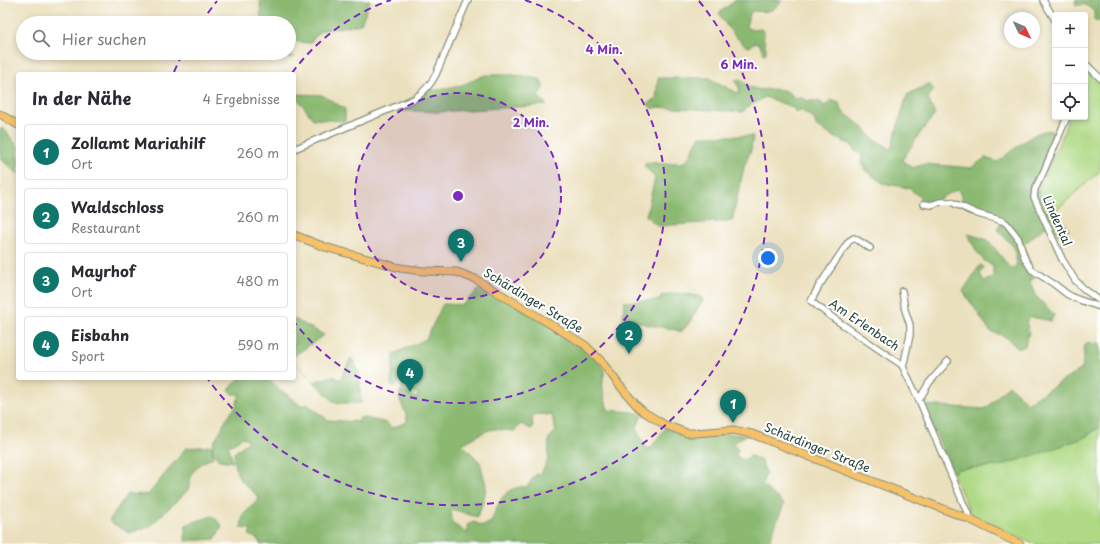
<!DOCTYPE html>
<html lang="de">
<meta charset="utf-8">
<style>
:root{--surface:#fff;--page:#f2f2f3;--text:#2b2b33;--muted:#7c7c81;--line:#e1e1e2;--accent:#0f766e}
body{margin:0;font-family:"Playpen Sans",sans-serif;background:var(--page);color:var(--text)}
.controls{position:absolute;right:12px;top:12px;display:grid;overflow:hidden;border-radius:4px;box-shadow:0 2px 6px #0003}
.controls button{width:36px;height:36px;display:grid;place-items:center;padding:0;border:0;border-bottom:1px solid var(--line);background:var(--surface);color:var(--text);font:20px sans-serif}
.compass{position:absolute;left:1004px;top:12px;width:36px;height:36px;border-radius:50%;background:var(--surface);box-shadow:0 2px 6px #0003;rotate:134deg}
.you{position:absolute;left:768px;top:258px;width:14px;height:14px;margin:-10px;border:3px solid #fff;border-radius:50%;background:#1a73e8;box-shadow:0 0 0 6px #1a73e833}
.badge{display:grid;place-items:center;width:26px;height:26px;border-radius:50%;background:var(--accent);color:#fff;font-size:13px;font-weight:700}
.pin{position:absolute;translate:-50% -33px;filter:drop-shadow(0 1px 2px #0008)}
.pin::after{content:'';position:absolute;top:21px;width:14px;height:12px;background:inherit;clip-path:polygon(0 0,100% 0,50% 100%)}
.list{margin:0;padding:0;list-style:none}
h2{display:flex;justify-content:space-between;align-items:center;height:52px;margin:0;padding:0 16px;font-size:17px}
h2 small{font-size:13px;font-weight:400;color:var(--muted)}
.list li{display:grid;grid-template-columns:26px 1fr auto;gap:12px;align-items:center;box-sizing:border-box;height:56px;margin:0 8px 8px;padding:0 8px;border:1px solid var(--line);border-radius:4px}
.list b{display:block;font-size:15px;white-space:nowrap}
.list p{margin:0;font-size:13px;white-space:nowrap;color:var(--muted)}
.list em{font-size:13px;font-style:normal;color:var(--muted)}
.icon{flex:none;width:22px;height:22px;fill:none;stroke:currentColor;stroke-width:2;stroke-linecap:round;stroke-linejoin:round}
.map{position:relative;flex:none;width:1100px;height:544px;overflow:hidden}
.search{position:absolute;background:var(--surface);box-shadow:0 2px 6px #0003;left:16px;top:16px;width:280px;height:44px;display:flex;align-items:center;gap:10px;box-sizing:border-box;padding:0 14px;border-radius:22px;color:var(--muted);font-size:15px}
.panel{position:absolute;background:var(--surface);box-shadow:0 2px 6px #0003;left:16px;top:72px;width:280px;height:308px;border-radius:4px}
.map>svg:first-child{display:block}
</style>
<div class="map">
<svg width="1100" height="544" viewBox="0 0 1100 544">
<rect width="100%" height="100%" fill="#fff"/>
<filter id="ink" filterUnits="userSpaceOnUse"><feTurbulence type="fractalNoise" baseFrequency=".025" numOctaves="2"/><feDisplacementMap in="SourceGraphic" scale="8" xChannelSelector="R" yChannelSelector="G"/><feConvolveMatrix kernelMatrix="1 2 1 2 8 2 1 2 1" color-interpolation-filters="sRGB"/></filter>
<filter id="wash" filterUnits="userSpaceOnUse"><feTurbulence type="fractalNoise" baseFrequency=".012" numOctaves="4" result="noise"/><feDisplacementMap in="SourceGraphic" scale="16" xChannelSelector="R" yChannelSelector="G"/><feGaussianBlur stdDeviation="0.9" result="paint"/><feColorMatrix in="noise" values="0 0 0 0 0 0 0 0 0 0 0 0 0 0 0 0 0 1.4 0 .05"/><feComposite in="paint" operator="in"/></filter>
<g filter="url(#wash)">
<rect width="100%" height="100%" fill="#ebe0bd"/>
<!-- green -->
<path fill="#afd984" stroke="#678b5c" d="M1085 65 1100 81V171L1055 211 1047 212 1043 206 1039 192H1037L1062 137 1069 117H1085Z
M404 385 419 394 416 399 401 390Z
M1100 427V544H1033L971 514 953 474 957 469 999 466 1083 438Z"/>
<!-- forest -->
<path fill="#8bb972" stroke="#557b53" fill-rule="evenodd" d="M260 0H370L361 24 320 31 310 43 289 41V23H261Z
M736 0H782C773 13 767 12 752 11L748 17 747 28 753 30 761 29 764 33C762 40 767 46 766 53L764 54 760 45 755 42 750 47C742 47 722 21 719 13Z
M1075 0H1100V22L1094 20V11L1086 5H1076Z
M261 53H285L294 57 260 58Z
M485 75H513L540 79 544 89 537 95 547 105 438 112 393 110 420 93 462 85Z
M658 78H709L739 94 740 90 735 80 740 79C743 82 748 87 753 88 768 93 782 83 795 98H802L808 101H819L825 106 831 100 839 103 842 111 864 128 872 138 891 149 907 95 929 84 934 90 928 98 935 115 923 129 902 160 912 168 925 164 971 168 985 158 998 162C1008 154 1038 127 1051 131 1053 132 1055 133 1056 135L1054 142 1032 191 1039 192 1043 206 1047 212 1055 211 1069 229 1059 236 1050 223 1024 244 1027 262 1036 277 1032 280 1029 279 1035 295 1054 315 1051 321 1031 317 1026 322 1029 332 1025 346 1018 349 1006 337 990 331 963 291 980 265 984 267 980 274 984 281 993 278V265L984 261 976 250 968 234 988 240 1011 269 1017 265 1014 247 997 230 1003 219 995 211H982L965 206 958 189 935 201H924L909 188 883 183 865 170 861 162 862 155 855 151 852 145 838 139 817 127 814 119 801 110 796 112 792 107 765 97 746 108 743 112 658 107 653 109 648 105 651 101 656 100Z
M294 94 322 95 345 109V121L313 119Z
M0 129H4L18 147V174L0 158Z
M700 136H753L751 150 744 167 732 221 658 226 646 216 655 178 644 165 650 162 662 164 686 162Z
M483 286 546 322 594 355 605 371C600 385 604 396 608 410 620 412 632 410 642 415L636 429 647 449 651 448 665 428 684 436 712 433 746 435 732 444 738 448 736 456 743 460 751 456 761 461 766 472 762 485 784 504 768 544H260L258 539 249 535 251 529 241 528 243 515 259 499 258 496C239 480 236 479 234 453L249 441 243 437 228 446 233 462 219 460 213 453 212 446 226 420 236 406 240 394H232L229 390 240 378H266L301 406 307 404 328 420 358 422 361 417 387 423 392 428 407 422V417L400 400V391L416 400 420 394 409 388 407 384 416 366 413 363 402 376 397 385 394 386 391 385 394 354 426 339 443 304 462 305ZM536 414 552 415 554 425 556 431 549 438 548 459 541 474 535 475 527 487C504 485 498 504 491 522L483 526 474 522 467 525 468 534 452 523 451 510C460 510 468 515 477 517L484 500 486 486 480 462 462 444 486 431 494 429 514 431 521 424 531 429 533 426 532 419Z
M676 293 700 296 703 300 689 323 681 332C665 324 645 329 631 317H623L624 302 660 300 661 296Z
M294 319 324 335 294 356Z
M1100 343V427L1083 438 1047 451 999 466 966 468 957 469 953 473 923 405 985 409 1009 385 1027 403 1082 369 1085 344Z
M351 358 359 371 361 403H335L294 362 314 382 333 376 340 380Z
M212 446 213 457 202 463 192 473 188 490 149 527 129 533 109 521 127 494 148 495 186 448Z
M212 516 222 525 215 539 185 541 186 525Z"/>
</g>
<g filter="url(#ink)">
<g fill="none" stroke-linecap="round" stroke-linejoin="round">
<!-- minor casing -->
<g stroke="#858e78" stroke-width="8">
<path id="minor" d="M1043 0 1055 20
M1085 63 1100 78
M1067 117 1043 173 1035 189 1034 197 1062 259 1075 280 1084 289 1100 301
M294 149 414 99C424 92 431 85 436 74L468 0
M924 204 931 205 940 202H951L978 214 1003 221 1007 224 1018 238 1025 259 1032 270 1054 284 1067 294 1074 298 1100 307
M870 248 854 238 849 241 819 286 811 301 817 306 836 320 902 365 919 400
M902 291 905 310 910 325V335L903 367
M948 361 929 383 919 400 968 514 969 519"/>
</g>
<!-- major casing -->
<g stroke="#858e78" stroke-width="9">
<path id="major" d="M0 114 18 125
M294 235 325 247 400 268 423 271 457 272 477 280 585 345 601 361 620 386 638 407 644 412 665 425 687 433H695L733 430 752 434 969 519 1020 544"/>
</g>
<!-- minor -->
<use href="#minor" stroke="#fff" stroke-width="5.5"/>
<!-- major -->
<use href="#major" stroke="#f5c16b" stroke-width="7"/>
</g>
</g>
<!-- distance rings -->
<circle cx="458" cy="196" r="103" fill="#7b2cbf" fill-opacity=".12"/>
<g fill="none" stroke="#7b2cbf" stroke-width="2" stroke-dasharray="7 5">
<circle cx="458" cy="196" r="103"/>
<path d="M292 73A207 207 0 0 1 391 0M525 0A207 207 0 1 1 295 323"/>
<path d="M174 72A310 310 0 0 1 182 55M201 23A310 310 0 0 1 217 1M699 1A310 310 0 1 1 207 378"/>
</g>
<g text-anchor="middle" stroke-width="4" stroke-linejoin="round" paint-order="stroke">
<!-- street labels -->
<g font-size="12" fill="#1f3d34" stroke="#fff">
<text transform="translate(1057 221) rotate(66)" y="4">Lindental</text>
<text transform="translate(533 301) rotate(31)" y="4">Schärdinger Straße</text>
<text transform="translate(864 325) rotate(34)" y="4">Am Erlenbach</text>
<text transform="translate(817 448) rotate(22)" y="4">Schärdinger Straße</text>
</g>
</g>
<circle cx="458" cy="196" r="6" fill="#7b2cbf" stroke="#fff" stroke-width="2"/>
<g font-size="12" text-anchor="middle" font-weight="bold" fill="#7b2cbf" stroke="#fff" stroke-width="4" stroke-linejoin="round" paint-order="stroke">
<text x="604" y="54">4 Min.</text>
<text x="739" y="69">6 Min.</text>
<text x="531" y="127">2 Min.</text>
</g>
</svg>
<div class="controls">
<button>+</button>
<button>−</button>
<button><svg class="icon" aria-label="locate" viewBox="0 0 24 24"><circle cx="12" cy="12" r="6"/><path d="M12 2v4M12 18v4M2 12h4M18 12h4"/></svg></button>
</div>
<svg class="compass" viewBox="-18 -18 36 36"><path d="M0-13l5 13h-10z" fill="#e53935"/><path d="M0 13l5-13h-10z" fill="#7c7c81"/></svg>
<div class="you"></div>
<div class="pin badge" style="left:733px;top:423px">1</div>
<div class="pin badge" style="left:629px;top:354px">2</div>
<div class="pin badge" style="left:461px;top:262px">3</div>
<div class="pin badge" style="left:410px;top:392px">4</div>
<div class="search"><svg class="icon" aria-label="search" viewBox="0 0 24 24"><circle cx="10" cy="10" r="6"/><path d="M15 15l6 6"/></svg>Hier suchen</div>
<section class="panel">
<h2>In der Nähe<small>4 Ergebnisse</small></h2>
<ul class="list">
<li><span class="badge">1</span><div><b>Zollamt Mariahilf</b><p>Ort</p></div><em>260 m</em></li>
<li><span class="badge">2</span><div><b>Waldschloss</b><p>Restaurant</p></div><em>260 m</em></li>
<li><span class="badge">3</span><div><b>Mayrhof</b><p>Ort</p></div><em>480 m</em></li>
<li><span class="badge">4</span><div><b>Eisbahn</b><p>Sport</p></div><em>590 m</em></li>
</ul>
</section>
</div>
